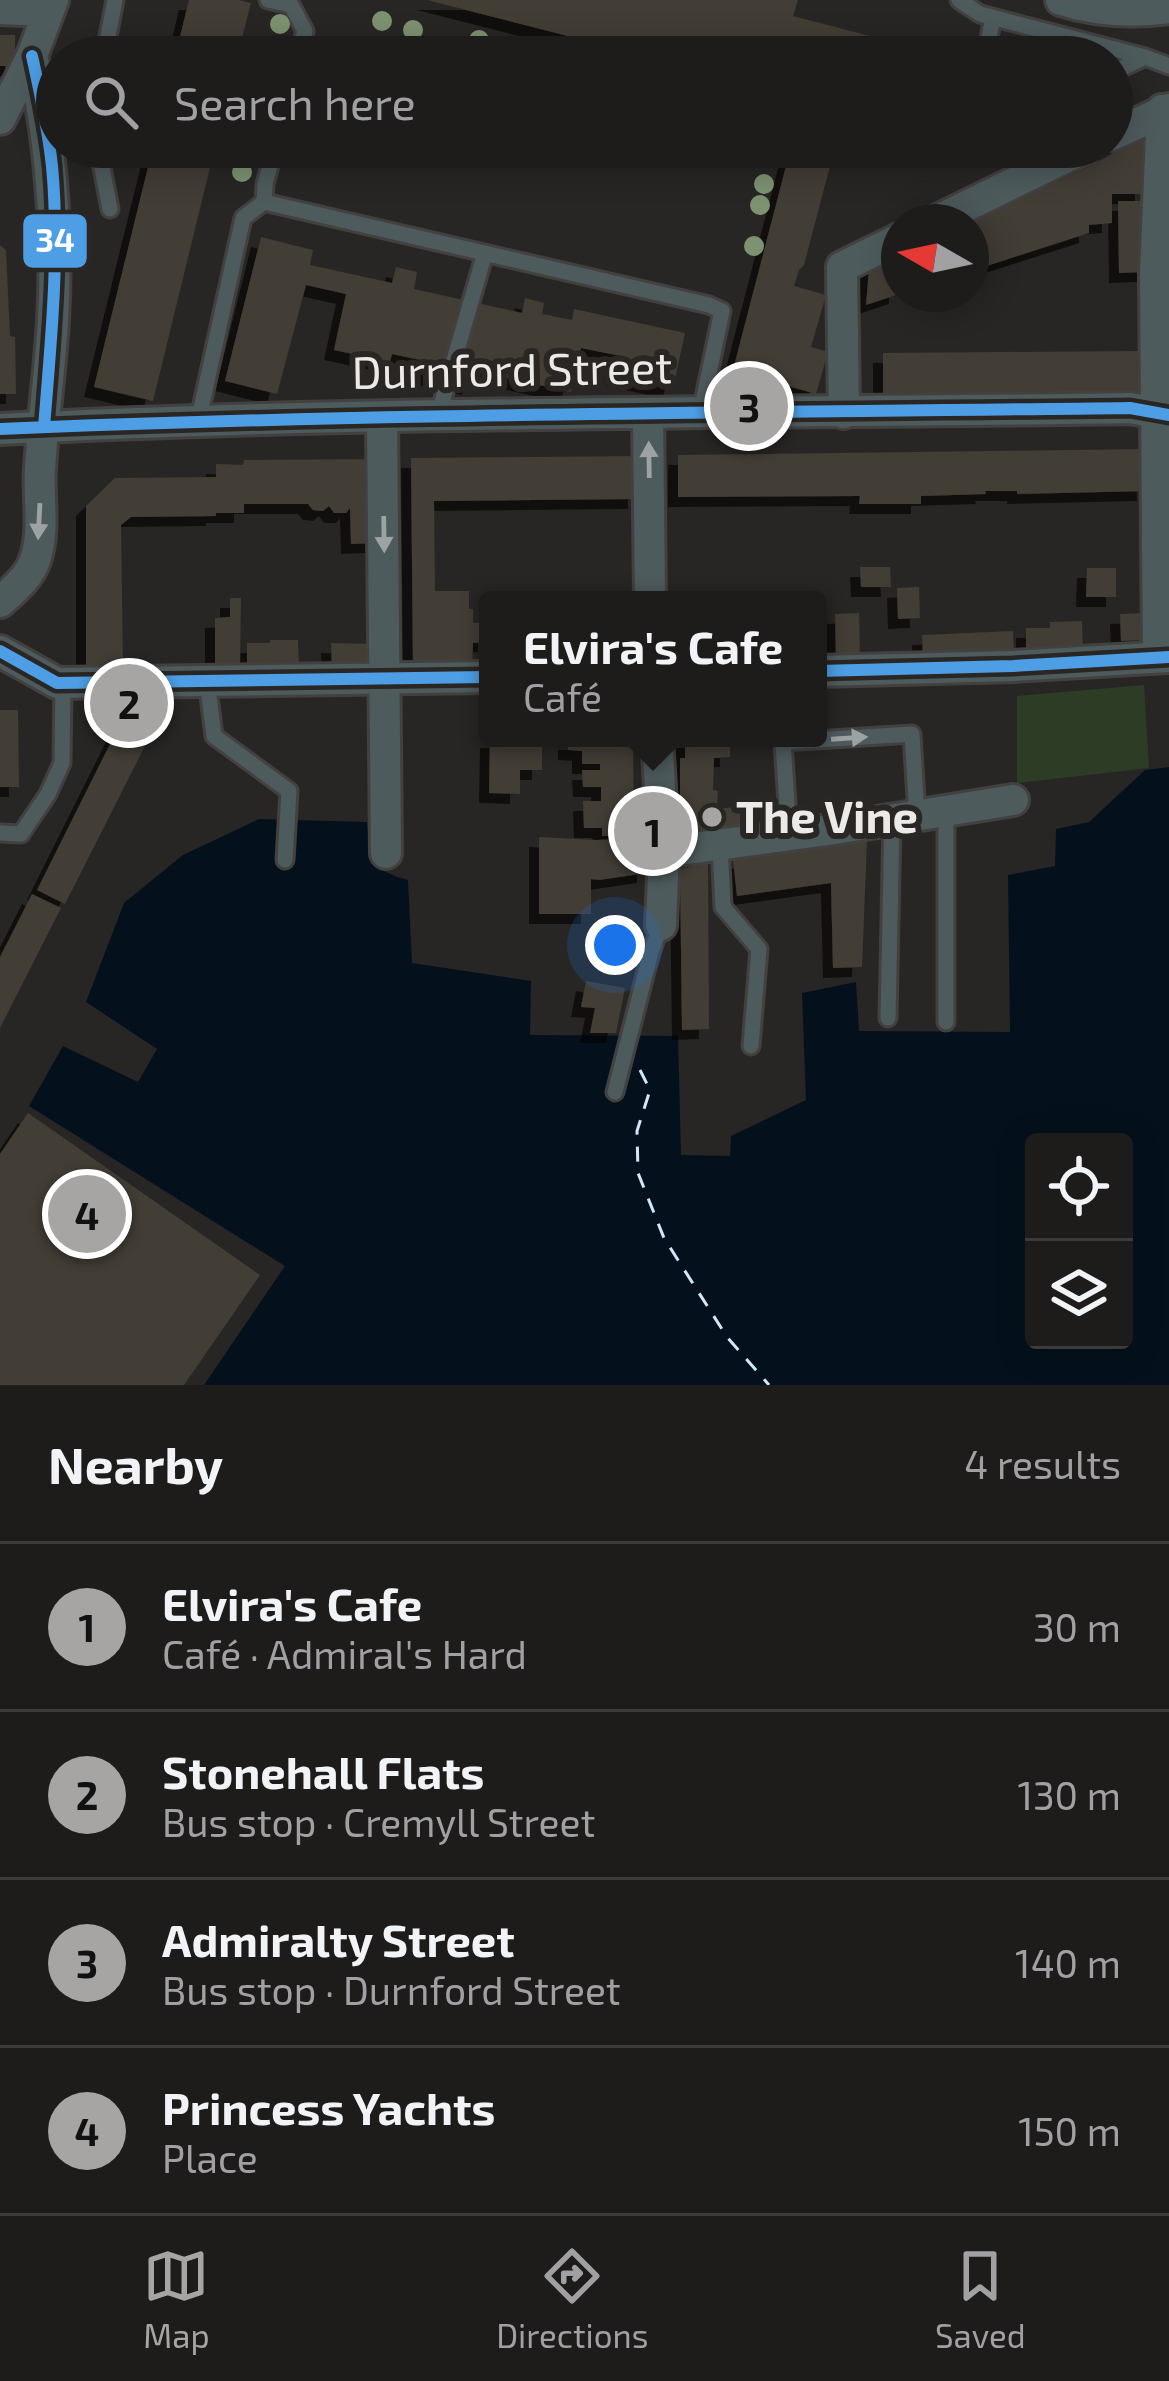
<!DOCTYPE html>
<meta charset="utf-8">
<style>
:root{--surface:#1e1c1b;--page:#2b2928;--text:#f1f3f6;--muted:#a1a1a3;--line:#3c3a3a;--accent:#a7a5a3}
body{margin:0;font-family:"Exo 2",sans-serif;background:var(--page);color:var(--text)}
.controls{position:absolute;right:36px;bottom:36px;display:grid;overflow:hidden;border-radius:12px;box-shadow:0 6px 30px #0003}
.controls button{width:108px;height:108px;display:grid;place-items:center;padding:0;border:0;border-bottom:3px solid var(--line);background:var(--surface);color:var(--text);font:60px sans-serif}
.compass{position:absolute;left:881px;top:204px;width:108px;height:108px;border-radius:50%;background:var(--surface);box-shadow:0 6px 30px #0003;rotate:279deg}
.you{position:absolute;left:615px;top:945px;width:42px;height:42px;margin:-30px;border:9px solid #fff;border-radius:50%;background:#1a73e8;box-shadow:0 0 0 18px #1a73e833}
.badge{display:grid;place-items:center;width:78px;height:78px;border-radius:50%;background:var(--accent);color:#111;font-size:39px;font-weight:700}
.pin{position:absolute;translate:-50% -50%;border:6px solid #fff;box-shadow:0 3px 12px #0006}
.popup{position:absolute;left:479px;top:591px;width:348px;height:156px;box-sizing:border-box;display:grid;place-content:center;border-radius:12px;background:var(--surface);filter:drop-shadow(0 3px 9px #0005);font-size:39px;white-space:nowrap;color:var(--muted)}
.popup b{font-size:45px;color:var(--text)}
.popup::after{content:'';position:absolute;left:50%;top:100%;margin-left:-24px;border:24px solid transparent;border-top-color:var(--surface)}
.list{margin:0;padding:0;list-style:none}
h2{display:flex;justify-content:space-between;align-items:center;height:156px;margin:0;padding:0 48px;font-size:51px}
h2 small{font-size:39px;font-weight:400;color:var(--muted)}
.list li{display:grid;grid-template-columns:78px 1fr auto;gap:36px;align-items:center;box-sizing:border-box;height:168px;padding:0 48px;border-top:3px solid var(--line)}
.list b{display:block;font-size:45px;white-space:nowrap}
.list p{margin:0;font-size:39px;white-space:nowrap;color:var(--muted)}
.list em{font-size:39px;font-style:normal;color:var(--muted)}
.icon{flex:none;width:66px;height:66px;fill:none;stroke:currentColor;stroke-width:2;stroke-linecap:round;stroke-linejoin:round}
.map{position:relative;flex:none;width:1169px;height:1385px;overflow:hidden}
.search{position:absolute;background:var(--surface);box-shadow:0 6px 30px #0003;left:36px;right:36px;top:36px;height:132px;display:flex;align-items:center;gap:30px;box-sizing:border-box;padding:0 42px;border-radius:66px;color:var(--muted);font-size:45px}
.sheet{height:828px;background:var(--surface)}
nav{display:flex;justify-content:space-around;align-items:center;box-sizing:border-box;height:168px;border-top:3px solid var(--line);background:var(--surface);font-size:33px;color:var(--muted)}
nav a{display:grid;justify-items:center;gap:6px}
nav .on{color:var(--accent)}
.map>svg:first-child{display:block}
</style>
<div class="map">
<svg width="1169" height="1385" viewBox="0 0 1169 1385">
<defs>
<filter id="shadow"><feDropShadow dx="-10" dy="10" stdDeviation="0" flood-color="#0009"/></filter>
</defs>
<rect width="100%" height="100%" fill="#282624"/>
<!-- green -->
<path fill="#2d3d25" d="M1144 685 1149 768 1017 783V696Z"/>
<!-- water -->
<path fill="#04111c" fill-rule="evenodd" d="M1169 767V1385H204L285 1266 29 1106 63 1046 138 1082 157 1049 86 1002 124 903 183 855 259 819 367 822C371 859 370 870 408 880L412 963 531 981 530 1035 678 1036 681 1155 730 1156 731 1136 806 1100 802 993 856 982 859 1031 1010 1032 1008 875 1055 866 1056 829 1089 822 1145 770ZM1034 1142H1124V1340H1034Z"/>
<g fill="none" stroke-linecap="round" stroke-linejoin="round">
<!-- ferry -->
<path stroke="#cfe8f9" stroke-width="3" stroke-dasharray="15 12" stroke-linecap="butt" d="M640 1070 650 1090 637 1131 638 1173 664 1238 727 1337 769 1385"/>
</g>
<!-- building -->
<path fill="#423d35" filter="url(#shadow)" d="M189 0H239L251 3 237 57H175Z
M427 0H798L793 16 889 41 892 36 970 52V57H650Z
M0 35H15V66H0Z
M1139 139 1144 143 1145 194H1112V223L1089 225V233L971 271V222L1090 166Z
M153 147H215L153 401 94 387Z
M791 147H835L804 265 799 270 794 286 826 295 811 347 828 352 816 394 733 370Z
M1118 201H1146L1147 272 1119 273Z
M261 237 313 250 310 265 392 283 396 267 417 272 414 289 522 313 525 298 544 303 542 314 572 320 574 309 685 333 673 388 616 376 621 356 581 348 571 392 475 371 472 385 427 375 430 362 392 354 390 362 334 350 346 294 306 285 277 394 225 381Z
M0 245 6 250 10 336 15 337 16 394H0Z
M899 255V294L866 305 869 269Z
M1141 351V393L883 394V353Z
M1146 449 1147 491 1017 494V491H985L986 494 921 496V504H859L860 496 678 497V455Z
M638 456V499L434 501 435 591H469V609H473V623L488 622V642L473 643 472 668 413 669 411 458Z
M374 459 376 543 351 544 350 508 346 513H334L329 506 323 511 313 510 308 504H244V513H216V516L131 517 121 525 123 667H86V506L115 478 216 477V464L243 465 244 460Z
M860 567H890L891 587H861Z
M1087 568H1116V597H1086Z
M919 587 920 618 898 619 897 588Z
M230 598H241L240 665H215V618L230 617Z
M859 613 860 658 836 659 835 614Z
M1147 613 1148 640 1121 641 1120 614Z
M1082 621 1083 653 1026 652V628H1050V622Z
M1013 631 1014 654 923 657 922 635Z
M270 640H298L299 671H247V643H270Z
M331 643 377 644 378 671H332Z
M0 710H18L19 787H0Z
M118 728 147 742 65 904 37 890Z
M490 738H542V770H520V794L489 793Z
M583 738H633L634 836H602V828H584L583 801H601V787H583L582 770H600V764H582V751L568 750V740H583Z
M685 738H730V757L714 758 713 790 718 791 717 809 743 806V825L680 835V758H685Z
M539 837 596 840 646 838 647 873 599 880 591 879V914H539Z
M867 841 862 967 833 968 831 883 737 896 733 860Z
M708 863 709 1029 682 1030 680 869Z
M32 894 61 908 0 1028V957Z
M586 981 625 988 616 1033H590L595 1008 581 1007Z
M28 1113 260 1275 184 1385H0V1154Z"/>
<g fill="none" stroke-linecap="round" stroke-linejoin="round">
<!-- lane casing -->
<g stroke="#434140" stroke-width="21">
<path id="lane" d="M268 0 291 5 305 31 298 57
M959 0 980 14 1145 57 1169 66
M104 57 115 0
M985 57 993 18
M1112 73 1145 57
M98 147 110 209
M264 202 265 184 275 147
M438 416 485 253
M198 422 243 218 264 202 709 305 722 311 701 412
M207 681 214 736 289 791 285 860
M946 811V1022
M0 833 21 834 48 794 62 763 63 683
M789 835 783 742 912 734 917 816
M720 844 723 907 759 949 751 1046
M888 1018 892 820
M615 1092 651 952 661 925"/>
</g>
<!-- street casing -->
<g stroke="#434140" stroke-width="36">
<path id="street" d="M1061 0C1096 11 1132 13 1169 8
M0 9 48 11
M0 119 32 56 53 0
M1112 135 1169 109
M934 222 1087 147
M648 413 650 600
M844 413 842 267 899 239
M382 417 386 853
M0 429C376 410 754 414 1130 408L1169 415
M0 602C13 590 29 578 35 560 45 531 38 499 40 469 43 419 50 371 53 321 58 232 51 143 32 56
M0 651 57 683 488 677
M1158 657 1155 273 1162 110
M818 671 1013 666 1169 657
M657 738 664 852 661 925
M664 852 828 830 1013 800"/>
</g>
<!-- lane -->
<use href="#lane" stroke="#4e5b5d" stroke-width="15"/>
<!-- street -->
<use href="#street" stroke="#4e5b5d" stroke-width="30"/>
<!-- bus-1 casing -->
<g stroke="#292623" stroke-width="21">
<path id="bus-1" d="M32 56C40 92 48 129 52 166 60 252 51 341 44 427
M0 429C377 413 753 413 1130 408L1169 415
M0 651 57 683 488 677
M818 671 1013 666 1169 657"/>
</g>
<!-- bus-1 -->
<use href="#bus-1" stroke="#4d9ee5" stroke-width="12"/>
</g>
<!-- trees -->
<g fill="#7d9271">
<circle cx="382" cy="21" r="10"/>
<circle cx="280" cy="24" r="10"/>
<circle cx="413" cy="30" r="10"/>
<circle cx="479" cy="40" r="10"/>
<circle cx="242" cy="172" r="10"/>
<circle cx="764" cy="184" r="10"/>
<circle cx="760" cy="205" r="10"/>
<circle cx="754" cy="246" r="10"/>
</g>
<!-- one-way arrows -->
<defs><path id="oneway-solid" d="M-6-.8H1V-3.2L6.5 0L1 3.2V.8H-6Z" transform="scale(3)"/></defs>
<g fill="#9da2a2">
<use href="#oneway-solid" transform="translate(649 460) rotate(-91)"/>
<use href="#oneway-solid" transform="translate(39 521) rotate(93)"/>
<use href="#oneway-solid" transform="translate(384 534) rotate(89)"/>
<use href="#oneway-solid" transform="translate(849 738) rotate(-4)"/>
</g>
<!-- markers -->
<circle fill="#a7a5a3" stroke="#292623" stroke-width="4.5" cx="712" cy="817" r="12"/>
<g text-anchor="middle" stroke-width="12" stroke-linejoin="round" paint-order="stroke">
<!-- street labels -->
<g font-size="45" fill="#eceae8" stroke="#292623">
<text transform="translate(512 370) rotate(-1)" y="16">Durnford Street</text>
</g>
<!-- poi labels -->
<g font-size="45" font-weight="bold" fill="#eceae8" stroke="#292623" text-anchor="start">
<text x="736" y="833">The Vine</text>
</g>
</g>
<rect stroke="#292623" stroke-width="4.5" x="21" y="212" width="68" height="58" rx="12" fill="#4d9ee5"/>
<g font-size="33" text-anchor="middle" font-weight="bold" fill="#fff">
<text x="55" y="252">34</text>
</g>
</svg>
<div class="controls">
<button><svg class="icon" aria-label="locate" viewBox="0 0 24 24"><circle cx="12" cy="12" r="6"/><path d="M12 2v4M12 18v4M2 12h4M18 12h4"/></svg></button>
<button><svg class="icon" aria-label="layers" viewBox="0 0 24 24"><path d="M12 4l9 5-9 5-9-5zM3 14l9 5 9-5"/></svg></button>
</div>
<svg class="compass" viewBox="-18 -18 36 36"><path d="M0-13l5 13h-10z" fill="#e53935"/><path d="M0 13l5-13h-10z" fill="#a1a1a3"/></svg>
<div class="you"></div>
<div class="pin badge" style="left:653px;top:831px">1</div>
<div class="popup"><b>Elvira's Cafe</b>Café</div>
<div class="pin badge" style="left:129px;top:703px">2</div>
<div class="pin badge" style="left:749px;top:406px">3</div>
<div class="pin badge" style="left:87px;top:1214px">4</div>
<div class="search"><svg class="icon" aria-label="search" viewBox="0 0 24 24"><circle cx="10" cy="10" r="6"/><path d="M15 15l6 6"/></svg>Search here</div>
</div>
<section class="sheet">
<h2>Nearby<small>4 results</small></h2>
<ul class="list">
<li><span class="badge">1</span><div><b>Elvira's Cafe</b><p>Café · Admiral's Hard</p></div><em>30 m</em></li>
<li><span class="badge">2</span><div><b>Stonehall Flats</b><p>Bus stop · Cremyll Street</p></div><em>130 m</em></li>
<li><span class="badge">3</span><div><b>Admiralty Street</b><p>Bus stop · Durnford Street</p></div><em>140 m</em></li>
<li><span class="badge">4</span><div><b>Princess Yachts</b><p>Place</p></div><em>150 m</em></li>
</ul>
</section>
<nav>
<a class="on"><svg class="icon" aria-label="map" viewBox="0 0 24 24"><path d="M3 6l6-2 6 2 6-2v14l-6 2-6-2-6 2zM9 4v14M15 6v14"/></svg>Map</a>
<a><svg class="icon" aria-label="directions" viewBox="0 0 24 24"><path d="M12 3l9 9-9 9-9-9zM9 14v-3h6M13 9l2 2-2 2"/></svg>Directions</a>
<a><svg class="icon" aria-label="saved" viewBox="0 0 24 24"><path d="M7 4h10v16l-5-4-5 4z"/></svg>Saved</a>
</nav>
